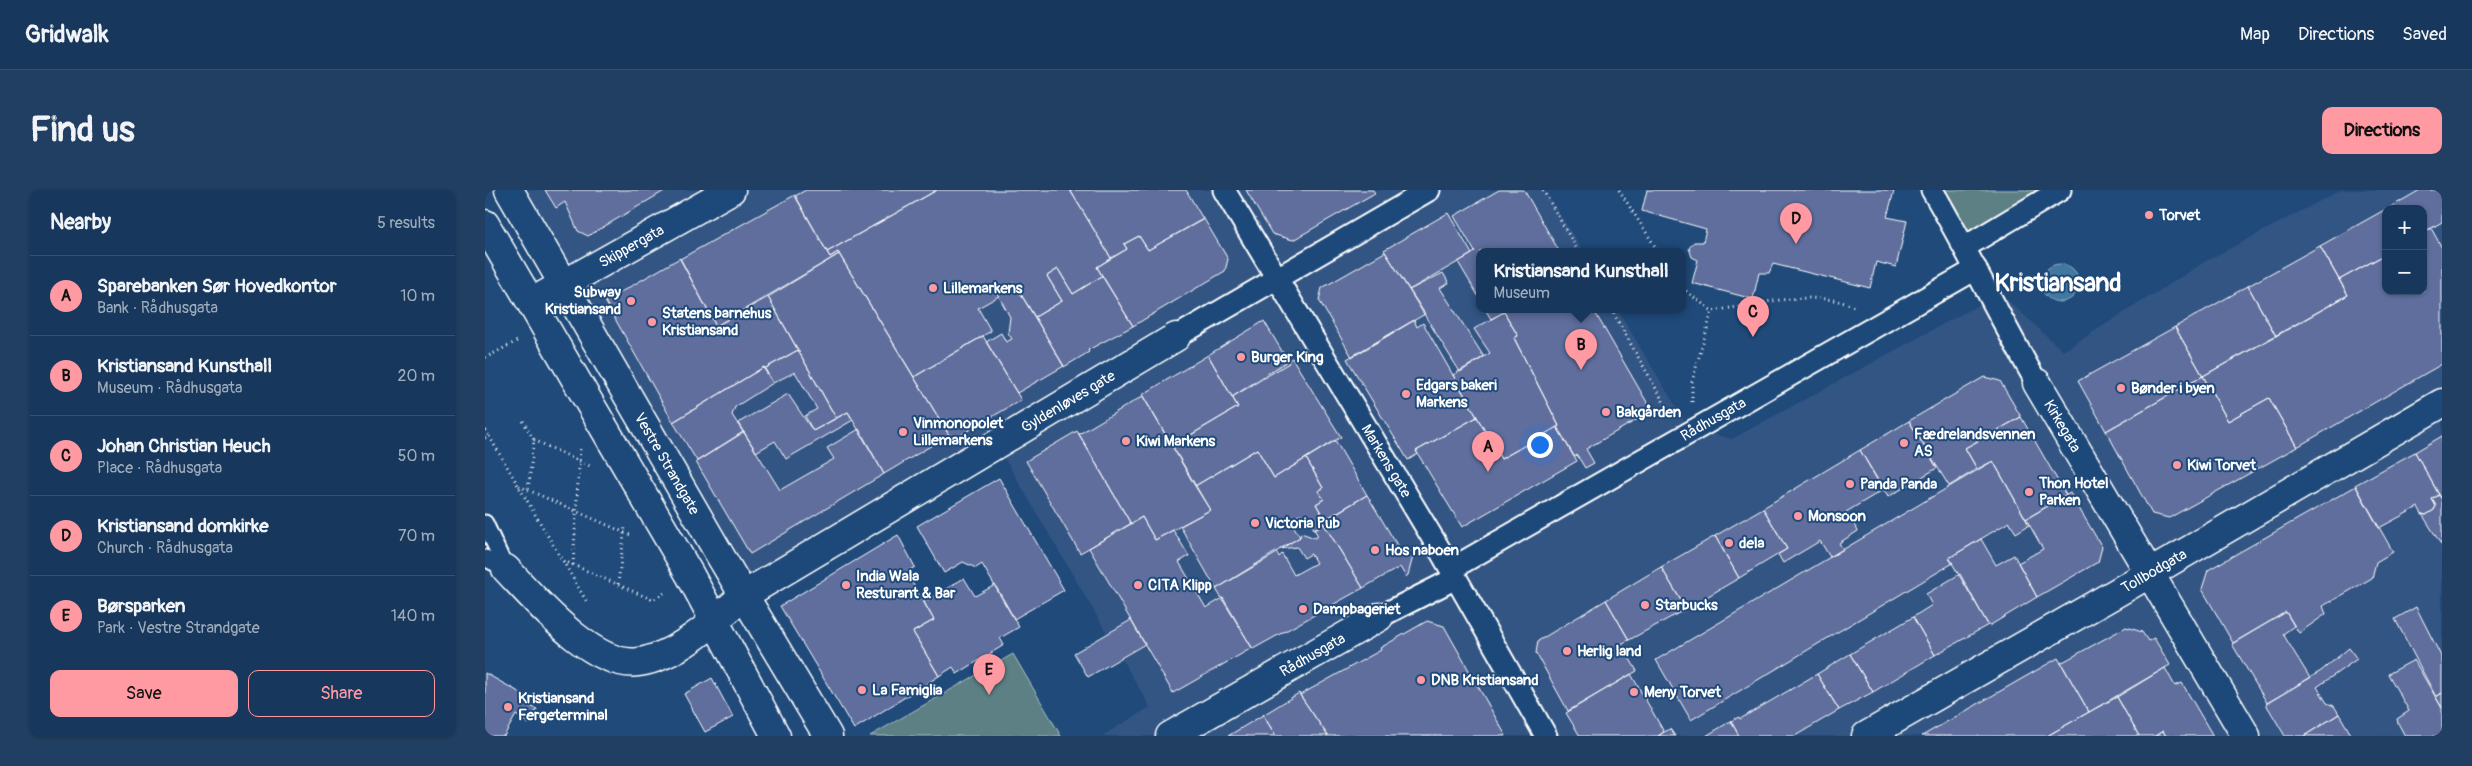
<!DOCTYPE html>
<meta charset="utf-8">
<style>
:root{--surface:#17385c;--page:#203f62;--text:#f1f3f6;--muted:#9eacbb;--line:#365272;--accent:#ff9aa2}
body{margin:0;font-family:Pangolin,sans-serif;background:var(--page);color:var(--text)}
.controls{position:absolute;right:15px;top:15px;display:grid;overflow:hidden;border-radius:10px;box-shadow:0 1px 4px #0004}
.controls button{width:45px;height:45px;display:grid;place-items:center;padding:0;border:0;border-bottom:1px solid var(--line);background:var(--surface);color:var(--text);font:25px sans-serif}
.you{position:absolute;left:1054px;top:254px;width:18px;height:18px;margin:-12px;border:4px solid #fff;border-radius:50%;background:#1a73e8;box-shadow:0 0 0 8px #1a73e833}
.badge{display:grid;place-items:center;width:32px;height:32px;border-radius:50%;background:var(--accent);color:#111;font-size:16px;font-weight:700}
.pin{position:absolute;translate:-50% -41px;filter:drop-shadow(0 1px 2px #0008)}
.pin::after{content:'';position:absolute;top:26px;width:18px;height:15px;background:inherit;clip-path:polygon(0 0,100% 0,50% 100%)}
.popup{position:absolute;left:991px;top:58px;width:210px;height:65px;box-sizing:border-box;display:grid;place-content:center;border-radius:10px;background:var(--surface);filter:drop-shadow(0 1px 4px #0005);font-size:16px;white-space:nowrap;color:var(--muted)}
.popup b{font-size:19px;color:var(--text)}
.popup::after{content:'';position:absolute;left:50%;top:100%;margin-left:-10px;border:10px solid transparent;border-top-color:var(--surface)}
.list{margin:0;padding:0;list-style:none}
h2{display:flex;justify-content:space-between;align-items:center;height:65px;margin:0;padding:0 20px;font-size:21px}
h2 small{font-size:16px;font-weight:400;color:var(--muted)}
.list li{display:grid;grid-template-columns:32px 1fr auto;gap:15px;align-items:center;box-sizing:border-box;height:80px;padding:0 20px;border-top:1px solid var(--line)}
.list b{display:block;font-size:19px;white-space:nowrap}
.list p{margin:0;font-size:16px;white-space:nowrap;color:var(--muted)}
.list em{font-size:16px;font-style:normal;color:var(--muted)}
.actions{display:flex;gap:10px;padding:15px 20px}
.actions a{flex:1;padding:11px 0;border:1px solid var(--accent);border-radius:10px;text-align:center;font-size:18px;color:var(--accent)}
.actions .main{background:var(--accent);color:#111}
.map{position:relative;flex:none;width:1957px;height:546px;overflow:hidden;border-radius:10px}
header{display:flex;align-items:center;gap:30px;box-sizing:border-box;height:70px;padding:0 25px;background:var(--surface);border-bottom:1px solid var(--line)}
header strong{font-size:24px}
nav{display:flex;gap:28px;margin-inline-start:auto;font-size:18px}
.intro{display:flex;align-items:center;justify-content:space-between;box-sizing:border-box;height:120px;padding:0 30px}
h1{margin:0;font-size:35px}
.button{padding:12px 22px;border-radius:10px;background:var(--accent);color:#111;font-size:18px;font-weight:700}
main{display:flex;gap:30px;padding:0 30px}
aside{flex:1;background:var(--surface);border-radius:10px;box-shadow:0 1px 4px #0004}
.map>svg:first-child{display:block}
</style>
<header>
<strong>Gridwalk</strong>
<nav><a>Map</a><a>Directions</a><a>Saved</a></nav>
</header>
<div class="intro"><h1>Find us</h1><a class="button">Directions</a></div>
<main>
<aside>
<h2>Nearby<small>5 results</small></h2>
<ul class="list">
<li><span class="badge">A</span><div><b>Sparebanken Sør Hovedkontor</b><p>Bank · Rådhusgata</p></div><em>10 m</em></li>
<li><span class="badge">B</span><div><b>Kristiansand Kunsthall</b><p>Museum · Rådhusgata</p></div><em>20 m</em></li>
<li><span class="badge">C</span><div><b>Johan Christian Heuch</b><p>Place · Rådhusgata</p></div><em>50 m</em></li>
<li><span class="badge">D</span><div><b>Kristiansand domkirke</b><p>Church · Rådhusgata</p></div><em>70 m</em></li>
<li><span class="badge">E</span><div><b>Børsparken</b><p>Park · Vestre Strandgate</p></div><em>140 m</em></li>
</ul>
<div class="actions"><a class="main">Save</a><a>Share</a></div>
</aside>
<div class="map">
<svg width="1957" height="546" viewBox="0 0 1957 546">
<rect width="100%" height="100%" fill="#1f4a7a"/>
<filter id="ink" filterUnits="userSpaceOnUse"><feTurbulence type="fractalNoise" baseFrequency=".02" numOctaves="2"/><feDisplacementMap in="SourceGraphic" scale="10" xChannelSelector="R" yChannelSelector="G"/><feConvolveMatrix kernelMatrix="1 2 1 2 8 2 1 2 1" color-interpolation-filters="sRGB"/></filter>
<g filter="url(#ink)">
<!-- built -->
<path fill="#325584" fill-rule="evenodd" d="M37 0H1059L1098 61H995V119H1132L1204 238 1247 249 1515 103 1578 161 1721 71 1856 0H1957V546H617L665 517 513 257 260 389ZM1901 19H1938V101H1901Z"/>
<!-- green -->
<path fill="#5c8084" stroke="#aec0c2" d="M1450 0H1577L1481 51Z
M528 464 576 546H385Z"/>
<!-- water -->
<path fill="#4378a0" stroke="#8eaec6" d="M1556 93a19 19 0 1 1 38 0a19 19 0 1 1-38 0Z"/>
<!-- building -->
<path fill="#5e6e9d" stroke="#fff" d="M60 0H181L103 46 93 41 80 12 71 18Z
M321 0H452L342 62 310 6Z
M452 0H585L626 68 612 77 617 86 588 104 573 79 562 86 577 111 550 127 529 93 512 103 514 106 493 118 506 141 429 187 353 62 345 67 342 62Z
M585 0H701L718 29 663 60 654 46 639 54 642 59 626 68Z
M761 0H888L890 3 808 50 787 44Z
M1014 0H1039L1074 61H995V109L973 72 990 62 969 26Z
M1162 0H1406L1409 1 1402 27 1422 31 1411 77 1391 72 1385 98 1288 74 1284 83H1274L1268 109 1207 93 1213 70 1207 67 1204 58 1209 52H1218L1221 39 1157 21Z
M1935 0H1954L1957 6V32L1938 43V19H1902Z
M310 5 345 67 353 62 354 64 231 136 195 69Z
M1901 19V64L1854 90 1835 56Z
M963 23 987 64 924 100 899 60Z
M719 29 743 69 740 81 648 136 612 77 642 59 639 54 654 46 663 60Z
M1946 38 1957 58V174L1812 257 1784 208 1743 231 1718 186 1863 105 1854 90 1901 64V101H1938V43Z
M1835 56 1863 105 1791 146 1763 96Z
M900 62 940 124 867 167 834 110 837 98Z
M354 64 464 245 399 284 363 222 351 228 283 107Z
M195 68 231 136 283 107 313 160 279 179V177L188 232 120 111Z
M573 79 588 104 617 86 648 136 603 160 604 162 579 177 550 127 577 111 562 86Z
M958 83 964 93 955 98 999 167 975 182 924 100Z
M529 93 579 176 532 203 501 152 516 143 521 152 527 149 523 143 525 127 512 103Z
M1763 96 1791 146 1718 186 1690 137Z
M1000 119H1108L1167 221 1101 259 1109 273 1100 278 1092 265 1089 267 1072 237 1074 236 1029 148 1033 146 1019 122 1006 129Z
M1019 122 1033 146 1029 148 1074 236 1016 269 968 185 1005 163 989 139Z
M929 130 932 137 938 133 992 227 931 261 933 264 923 270 862 169Z
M779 131 804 173 747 207 723 165Z
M1690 137 1718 186 1621 241 1593 191Z
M498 146 536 210 467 250 429 187Z
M313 160 351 228 328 241 320 226 332 219 310 182 288 193 279 179Z
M723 165 753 217 687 256 657 205Z
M807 168 856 247 789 288 772 259 710 296 687 256 753 217 747 207Z
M279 177 288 193 250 217 247 225 258 242 212 271 188 232Z
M1718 186 1743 231 1784 208 1812 257 1684 328 1667 324 1621 241Z
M1499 187 1515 191 1536 227 1480 258 1492 279 1464 296 1424 231Z
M303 204 328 241 363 222 368 230 301 269 290 251 271 262 253 233Z
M658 206 725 320 670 350 657 327 646 334 594 244Z
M992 227 1016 269 1072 237 1092 271 977 337 931 261Z
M1536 227 1581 305 1541 329 1508 271 1492 279 1480 258Z
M1424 231 1452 278 1403 307 1375 260Z
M374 239 399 284 265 364 211 272 259 242 295 300 349 269 342 258Z
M592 241 646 334 595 363 541 271Z
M1957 246V307L1956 308 1930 262Z
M850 250 882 305 840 330 831 314 839 309 833 301 838 298 821 268Z
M772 259 789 288 821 268 838 298 833 301 839 309 831 314 840 330 837 331 839 334 829 339 821 326 815 324 805 330 815 347 731 399 695 336 725 320 710 296Z
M1375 260 1398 300 1361 322 1373 341 1354 353 1358 359 1345 367 1335 351 1298 373 1293 364 1302 359 1278 318Z
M1930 262 1954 305 1947 309 1951 316 1949 320 1941 325 1937 324 1933 317 1894 338 1870 295Z
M1508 271 1544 335 1531 343 1524 332 1464 368 1468 373 1206 530 1171 470Z
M514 288 579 400 529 429 497 374 491 378 478 372 459 383 432 336Z
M1871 296 1908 362 1891 372 1887 388 1838 416 1841 424 1814 443 1801 422 1748 453 1717 399 1723 380Z
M1585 303 1617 357 1613 372 1552 407 1533 373 1558 359 1541 329Z
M882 305 918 365 928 360 929 363 923 385 921 387 915 377 878 398 837 331Z
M1954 305 1957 310V356L1937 324 1941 325 1949 320 1951 316 1947 309Z
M1278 318 1302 359 1254 388 1230 346Z
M657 327 670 350 688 340 704 366 694 372 721 418 738 408 767 458 688 503 604 358Z
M839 334 878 398 768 459 731 399 792 363 794 367 797 364 809 385 831 373 826 364 819 368 812 357 795 359 815 347 816 343 830 348 833 346 829 339Z
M413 345 430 377 423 381 427 388 425 389 449 430 428 442 454 486 369 539 295 416Z
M1230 346 1254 388 1201 419 1176 377Z
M1496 349 1511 375 1529 365 1552 407 1504 436 1464 368Z
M1176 377 1201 419 1144 450 1121 410Z
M1475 384 1503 435 1450 465 1428 427 1447 415 1441 404Z
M479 388 490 406 510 395 534 437 515 448 519 455 472 484 468 477 454 486 428 442 449 430 439 412Z
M1121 410 1144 450 1136 454 1152 481 1083 521 1051 463 1053 451Z
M1931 417 1957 468V503L1951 507 1910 429Z
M1801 422 1809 436 1798 444 1825 488 1782 513 1747 454Z
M1428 427 1450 465 1388 502 1365 464Z
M646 430 660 454 603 487 589 463Z
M942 431 959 436 1021 546H843L815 505 896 460 895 458Z
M1641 437 1657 442 1663 451 1669 448 1685 475 1604 522 1576 473Z
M1864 458 1872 469 1832 497 1842 513 1849 516 1854 524 1819 546H1800L1781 514 1836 481Z
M1365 464 1388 502 1354 520 1332 484Z
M1573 468 1604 522 1562 546H1437Z
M1929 470 1957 518V546H1920L1913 533 1912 529 1924 521 1903 484Z
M1680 478 1690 496 1697 493 1728 546H1681L1678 541 1670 546H1654L1632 507Z
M0 483 41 506 37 513 52 519 44 534 31 525 19 546H0Z
M1146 484 1179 542 1173 546H1095L1081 523Z
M1332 484 1354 520 1310 546H1254L1246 531 1254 527 1255 529Z
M227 488 248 527 220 542 199 504Z
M814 503 815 505 843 546H791L778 525Z
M1957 503V518L1951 507Z
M1632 507 1654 546H1562L1604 522Z
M1854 524 1867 546H1819Z
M778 525 791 546H743Z
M1246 531 1254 546H1221Z
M1185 539 1190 546H1173L1179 542Z
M1678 541 1681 546H1670Z"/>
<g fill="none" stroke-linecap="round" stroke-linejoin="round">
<!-- service casing -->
<g stroke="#fff" stroke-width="19">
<path id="service" d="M0 333 21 379
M0 368 21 379"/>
</g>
<!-- pedestrian casing -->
<g stroke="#fff" stroke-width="25">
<g id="pedestrian">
<path id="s1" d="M739 0 956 362 1061 546"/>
<path d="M1447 0C1484 63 1515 129 1552 193"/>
<path d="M1480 57 1575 0"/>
<path d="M691 147 944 0"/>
<path id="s2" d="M966 379 1491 79"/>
<path d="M894 427 971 388"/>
</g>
</g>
<!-- minor casing -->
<g stroke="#fff" stroke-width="31">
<g id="minor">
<path id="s3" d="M47 112 246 0"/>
<path id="s4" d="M1552 193 1761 546"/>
<path id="s5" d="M21 379C50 409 108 479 154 472 193 466 231 430 259 405L691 147"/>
<path id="s6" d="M685 546 894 427"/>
</g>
</g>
<!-- secondary casing -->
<g stroke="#fff" stroke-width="31">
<g id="secondary">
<path id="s7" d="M1381 546 1631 403 1957 213"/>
</g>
</g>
<!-- primary casing -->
<g stroke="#fff" stroke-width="31">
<g id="primary">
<path id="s8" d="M24 0 236 367 343 546"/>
<path d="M0 34 205 385 291 546"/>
</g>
</g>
<!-- path -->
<path stroke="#fff" stroke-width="3" stroke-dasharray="1 4" stroke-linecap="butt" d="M1058 0 1093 61
M1134 0 1173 61
M1197 98 1227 121C1269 115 1334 97 1371 118
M1126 119 1186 225
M0 168 34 150
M1207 212V192L1227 121
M38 231 49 250 43 300
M0 240 4 246
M0 248 4 246 77 370 168 410 179 403
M49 250 105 276
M34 296 145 345
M78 371 103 414
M88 375 95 259
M133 394 140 337"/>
<!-- service -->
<use href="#service" stroke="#1f4a7a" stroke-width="15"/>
<!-- pedestrian -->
<use href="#pedestrian" stroke="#1f4a7a" stroke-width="21"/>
<!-- minor -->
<use href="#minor" stroke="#1f4a7a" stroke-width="28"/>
<!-- secondary -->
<use href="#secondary" stroke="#1f4a7a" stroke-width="28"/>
<!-- primary -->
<use href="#primary" stroke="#1f4a7a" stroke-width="28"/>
</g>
</g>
<!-- markers -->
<g fill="#ff9aa2" stroke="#1f4a7a" stroke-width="2">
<circle cx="1664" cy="25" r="5"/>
<circle cx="448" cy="98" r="5"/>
<circle cx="146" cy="111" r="5"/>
<circle cx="167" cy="132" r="5"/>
<circle cx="756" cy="167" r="5"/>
<circle cx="1636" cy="198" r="5"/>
<circle cx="921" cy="204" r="5"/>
<circle cx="1121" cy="222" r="5"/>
<circle cx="418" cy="242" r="5"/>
<circle cx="641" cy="251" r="5"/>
<circle cx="1419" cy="253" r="5"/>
<circle cx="1692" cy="275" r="5"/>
<circle cx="1365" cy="294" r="5"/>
<circle cx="1544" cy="302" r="5"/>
<circle cx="1313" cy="326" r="5"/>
<circle cx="770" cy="333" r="5"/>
<circle cx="1244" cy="353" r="5"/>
<circle cx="890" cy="360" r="5"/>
<circle cx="361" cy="395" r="5"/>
<circle cx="653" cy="395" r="5"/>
<circle cx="1160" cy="415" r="5"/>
<circle cx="818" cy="419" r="5"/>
<circle cx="1082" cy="461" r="5"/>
<circle cx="936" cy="490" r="5"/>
<circle cx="377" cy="500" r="5"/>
<circle cx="1149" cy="502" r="5"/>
<circle cx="23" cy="517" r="5"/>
</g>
<g text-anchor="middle" stroke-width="4" stroke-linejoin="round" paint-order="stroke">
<!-- poi labels -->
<g font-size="15" font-weight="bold" fill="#fff" stroke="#1f4a7a" text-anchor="start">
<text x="1674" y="30">Torvet</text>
<text x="458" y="103">Lillemarkens</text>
<text x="136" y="107" text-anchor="end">Subway<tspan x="136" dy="17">Kristiansand</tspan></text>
<text x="177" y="128">Statens barnehus<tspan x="177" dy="17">Kristiansand</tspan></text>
<text x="766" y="172">Burger King</text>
<text x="931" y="200">Edgars bakeri<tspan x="931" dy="17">Markens</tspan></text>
<text x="1646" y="203">Bønder i byen</text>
<text x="1131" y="227">Bakgården</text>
<text x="428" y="238">Vinmonopolet<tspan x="428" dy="17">Lillemarkens</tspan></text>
<text x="1429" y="249">Fædrelandsvennen<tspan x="1429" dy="17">AS</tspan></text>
<text x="651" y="256">Kiwi Markens</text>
<text x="1702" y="280">Kiwi Torvet</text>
<text x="1554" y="298">Thon Hotel<tspan x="1554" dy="17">Parken</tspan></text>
<text x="1375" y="299">Panda Panda</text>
<text x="1323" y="331">Monsoon</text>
<text x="780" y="338">Victoria Pub</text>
<text x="1254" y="358">dela</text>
<text x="900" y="365">Hos naboen</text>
<text x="371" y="391">India Wala<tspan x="371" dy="17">Resturant &amp; Bar</tspan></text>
<text x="663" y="400">CITA Klipp</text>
<text x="1170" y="420">Starbucks</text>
<text x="828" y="424">Dampbageriet</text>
<text x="1092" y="466">Herlig land</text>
<text x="946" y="495">DNB Kristiansand</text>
<text x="387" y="505">La Famiglia</text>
<text x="1159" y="507">Meny Torvet</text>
<text x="33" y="513">Kristiansand<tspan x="33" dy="17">Fergeterminal</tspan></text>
</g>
<!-- street labels -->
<g font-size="15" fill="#fff" stroke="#1f4a7a">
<text dy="5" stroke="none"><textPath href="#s3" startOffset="114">Skippergata</textPath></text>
<text dy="5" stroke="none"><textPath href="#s5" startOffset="671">Gyldenløves gate</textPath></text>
<text dy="5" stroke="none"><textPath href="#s2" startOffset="302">Rådhusgata</textPath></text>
<text dy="5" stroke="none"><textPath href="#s4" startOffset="50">Kirkegata</textPath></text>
<text dy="5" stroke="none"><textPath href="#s1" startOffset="316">Markens gate</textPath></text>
<text dy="5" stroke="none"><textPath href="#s8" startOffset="316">Vestre Strandgate</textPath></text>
<text dy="5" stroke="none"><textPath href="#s7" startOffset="332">Tollbodgata</textPath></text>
<text dy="5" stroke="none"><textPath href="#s6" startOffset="164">Rådhusgata</textPath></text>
</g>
<!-- town labels -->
<g font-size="25" font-weight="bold" fill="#fff" stroke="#1f4a7a">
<text x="1573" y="101">Kristiansand</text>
</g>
</g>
</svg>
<div class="controls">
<button>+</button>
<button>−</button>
</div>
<div class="you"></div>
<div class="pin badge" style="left:1003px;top:282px">A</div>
<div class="pin badge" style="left:1096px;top:180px">B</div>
<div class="popup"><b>Kristiansand Kunsthall</b>Museum</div>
<div class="pin badge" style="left:1268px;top:147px">C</div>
<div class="pin badge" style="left:1311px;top:54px">D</div>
<div class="pin badge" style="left:504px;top:505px">E</div>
</div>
</main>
